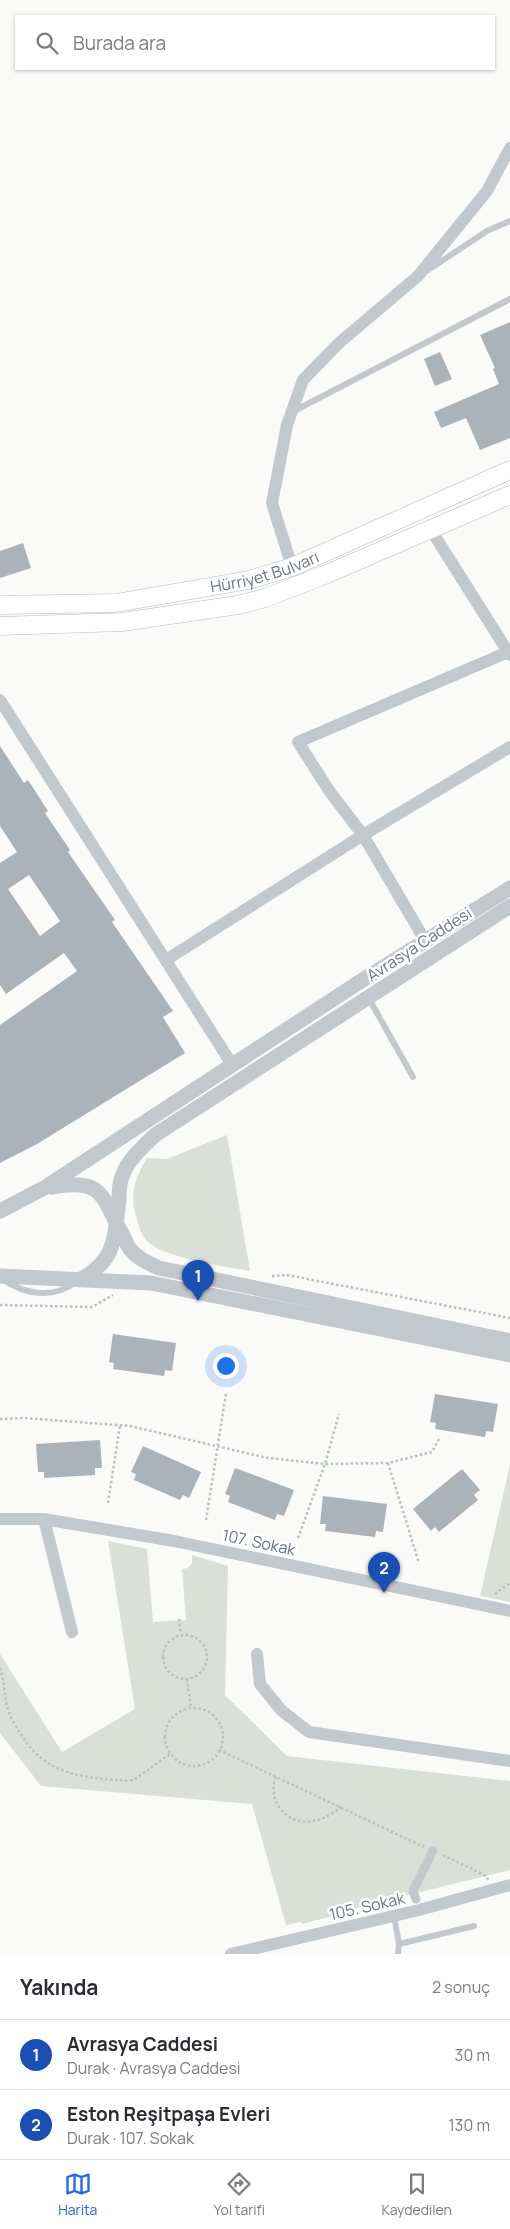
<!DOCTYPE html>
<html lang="tr">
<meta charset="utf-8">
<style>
:root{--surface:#fff;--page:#f7f7f7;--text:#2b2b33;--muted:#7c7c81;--line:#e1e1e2;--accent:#2563eb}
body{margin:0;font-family:Manrope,sans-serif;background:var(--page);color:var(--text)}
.you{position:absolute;left:225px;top:1365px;width:18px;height:18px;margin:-12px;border:4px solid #fff;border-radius:50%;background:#1a73e8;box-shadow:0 0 0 8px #1a73e833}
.badge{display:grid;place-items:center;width:32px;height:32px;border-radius:50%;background:var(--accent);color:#fff;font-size:16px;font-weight:700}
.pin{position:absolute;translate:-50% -41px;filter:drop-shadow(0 1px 2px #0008)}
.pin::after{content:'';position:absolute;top:26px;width:18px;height:15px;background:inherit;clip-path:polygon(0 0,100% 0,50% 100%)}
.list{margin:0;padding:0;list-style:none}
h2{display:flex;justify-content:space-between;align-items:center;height:65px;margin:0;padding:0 20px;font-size:21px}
h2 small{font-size:16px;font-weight:400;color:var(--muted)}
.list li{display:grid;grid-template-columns:32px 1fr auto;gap:15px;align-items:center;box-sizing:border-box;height:70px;padding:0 20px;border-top:1px solid var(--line)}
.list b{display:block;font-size:19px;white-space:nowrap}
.list p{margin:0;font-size:16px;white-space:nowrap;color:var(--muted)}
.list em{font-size:16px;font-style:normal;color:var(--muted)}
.icon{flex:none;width:28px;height:28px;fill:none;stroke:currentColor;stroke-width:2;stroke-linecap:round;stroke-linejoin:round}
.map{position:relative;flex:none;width:510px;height:1954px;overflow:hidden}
.search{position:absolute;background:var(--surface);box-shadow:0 1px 4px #0004;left:15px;right:15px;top:15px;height:55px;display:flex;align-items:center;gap:12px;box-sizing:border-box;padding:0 18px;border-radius:0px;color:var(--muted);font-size:19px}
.sheet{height:205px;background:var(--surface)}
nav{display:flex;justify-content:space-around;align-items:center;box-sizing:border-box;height:70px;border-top:1px solid var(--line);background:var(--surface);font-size:14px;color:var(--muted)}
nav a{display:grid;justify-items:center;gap:2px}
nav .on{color:var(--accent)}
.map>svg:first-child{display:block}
</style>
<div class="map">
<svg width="510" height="1954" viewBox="0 0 510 1954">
<rect width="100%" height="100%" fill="#fafaf8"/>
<!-- green -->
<path fill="#dadfd7" d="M227 1135 250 1271C224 1266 166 1259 147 1241 141 1235 138 1224 136 1216 129 1195 136 1176 147 1158L167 1159Z
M510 1465V1602L480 1596Z
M108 1541 147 1549 153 1622 186 1620 182 1569 188 1568 192 1563V1555L228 1566 225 1695 287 1756 510 1781V1870L352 1909V1911L302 1924 301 1922 286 1925 252 1804 41 1786 0 1733V1654L62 1752 135 1709Z"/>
<!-- building -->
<path fill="#aab3b9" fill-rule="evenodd" d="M510 322V438L480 450 466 418 441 428 434 412 499 384 493 369 495 368 480 335Z
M440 352 452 379 435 386 424 359Z
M23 543 31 568 0 578V551Z
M0 746 24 783 28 780 48 811 45 813 70 850 68 852 115 920 112 922 173 1011 163 1017 185 1053 37 1144 0 1163V1025L77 971 64 953 6 994 0 985V863L17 852 0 826ZM29 875 60 921 40 936 8 889Z
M113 1334 176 1343 172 1371 165 1370 164 1376 113 1369 114 1363 109 1362Z
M435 1394 498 1404 493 1432 486 1431 485 1437 435 1429 436 1423 430 1422Z
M100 1440 102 1468H95V1475L44 1478V1472H38L36 1444Z
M143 1446 201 1472 189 1498 183 1495 180 1500 134 1480 136 1474 131 1472Z
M235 1468 294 1490 284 1516 277 1514 275 1520 228 1502 230 1496 225 1494Z
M462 1469 480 1490 474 1495 478 1500 439 1532 435 1527 431 1531 413 1509Z
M323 1496 387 1504 383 1532 376 1531 375 1537 325 1531 326 1524H320Z"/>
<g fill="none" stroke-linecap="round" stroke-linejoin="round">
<!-- secondary casing -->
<g stroke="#b3babf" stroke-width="19">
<g id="secondary">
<path id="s1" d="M0 605 116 603 249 580 292 567 510 470"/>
<path d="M0 626 122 622 238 605 265 598 327 574 510 495"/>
</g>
</g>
<!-- path -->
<path stroke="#bbbfc2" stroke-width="2.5" stroke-dasharray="2.5 2.5" stroke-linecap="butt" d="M272 1276 287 1275 510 1318
M0 1305 92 1307 113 1295
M0 1419 24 1418 130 1426 268 1458 325 1464 388 1463 432 1452 439 1439
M388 1463 419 1563
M108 1503 120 1425
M206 1520 226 1393
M298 1538 325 1464 339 1414
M495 1594 510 1583
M179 1619 181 1634
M163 1657a22 22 0 1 1 44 0a22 22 0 1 1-44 0Z
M0 1668C5 1682 4 1697 8 1710 11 1718 16 1727 21 1734 47 1777 83 1777 129 1781L135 1779 170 1754
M187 1679 191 1708
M165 1737a29 29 0 1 1 58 0a29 29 0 1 1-58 0Z
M219 1750 424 1847
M276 1777C272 1787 273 1798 279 1807 296 1830 321 1823 341 1807
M443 1855 486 1876 488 1880"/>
<!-- service -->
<path stroke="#c3c8cc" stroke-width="6" d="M428 270 487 231 510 221
M292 412 510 299
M368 997 413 1077
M3 1279C24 1295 54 1299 76 1282
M394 1916 399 1944 398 1954
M399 1944 474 1926"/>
<!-- pedestrian -->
<path stroke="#c3c8cc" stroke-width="9" d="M416 1899 413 1891 433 1851"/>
<!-- minor -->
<path stroke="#c3c8cc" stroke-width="12" d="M431 530 510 655
M292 567 272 503 287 425 303 380 339 343 418 276 487 191 510 148
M0 700 233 1066
M426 942 363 835 510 747
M166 960 363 835 330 792 298 742 508 652
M0 1519H44L174 1541 510 1611
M44 1519 72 1632
M257 1654 260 1684 281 1710 309 1732 510 1761
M231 1954 419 1910 510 1885"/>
<!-- tertiary -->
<path stroke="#c3c8cc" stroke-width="15" d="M51 1187C105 1178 100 1195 123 1235 125 1240 127 1245 130 1249 137 1258 148 1263 159 1268L510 1341
M0 1211 44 1188 361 981 510 888
M0 1276 151 1283 510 1355
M79 1280C117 1261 114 1237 119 1200 119 1192 119 1184 122 1177 128 1159 142 1148 155 1135L510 906"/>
<!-- secondary -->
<use href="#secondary" stroke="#fff" stroke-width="18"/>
</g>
<g text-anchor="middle" stroke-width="5" stroke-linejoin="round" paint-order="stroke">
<!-- street labels -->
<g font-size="16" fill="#657683" stroke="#fff">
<text dy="6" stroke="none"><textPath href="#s1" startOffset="268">Hürriyet Bulvarı</textPath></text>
<text transform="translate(419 944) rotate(-33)" y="6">Avrasya Caddesi</text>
<text transform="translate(259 1542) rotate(12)" y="6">107. Sokak</text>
<text transform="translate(367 1906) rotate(-13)" y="6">105. Sokak</text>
</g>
</g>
</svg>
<div class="you"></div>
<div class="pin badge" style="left:198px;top:1301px;background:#1a4fb4">1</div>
<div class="pin badge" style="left:384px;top:1593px;background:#1a4fb4">2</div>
<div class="search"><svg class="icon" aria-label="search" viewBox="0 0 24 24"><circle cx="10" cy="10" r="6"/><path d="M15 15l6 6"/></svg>Burada ara</div>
</div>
<section class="sheet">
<h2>Yakında<small>2 sonuç</small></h2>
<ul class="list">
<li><span class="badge" style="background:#1a4fb4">1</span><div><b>Avrasya Caddesi</b><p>Durak · Avrasya Caddesi</p></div><em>30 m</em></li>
<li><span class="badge" style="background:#1a4fb4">2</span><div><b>Eston Reşitpaşa Evleri</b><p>Durak · 107. Sokak</p></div><em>130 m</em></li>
</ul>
</section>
<nav>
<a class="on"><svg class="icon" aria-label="map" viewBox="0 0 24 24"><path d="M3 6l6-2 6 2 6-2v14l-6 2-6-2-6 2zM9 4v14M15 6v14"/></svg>Harita</a>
<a><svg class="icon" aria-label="directions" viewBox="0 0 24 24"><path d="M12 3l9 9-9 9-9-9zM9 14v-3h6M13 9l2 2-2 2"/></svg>Yol tarifi</a>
<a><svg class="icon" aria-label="saved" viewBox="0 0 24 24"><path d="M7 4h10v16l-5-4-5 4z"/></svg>Kaydedilen</a>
</nav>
